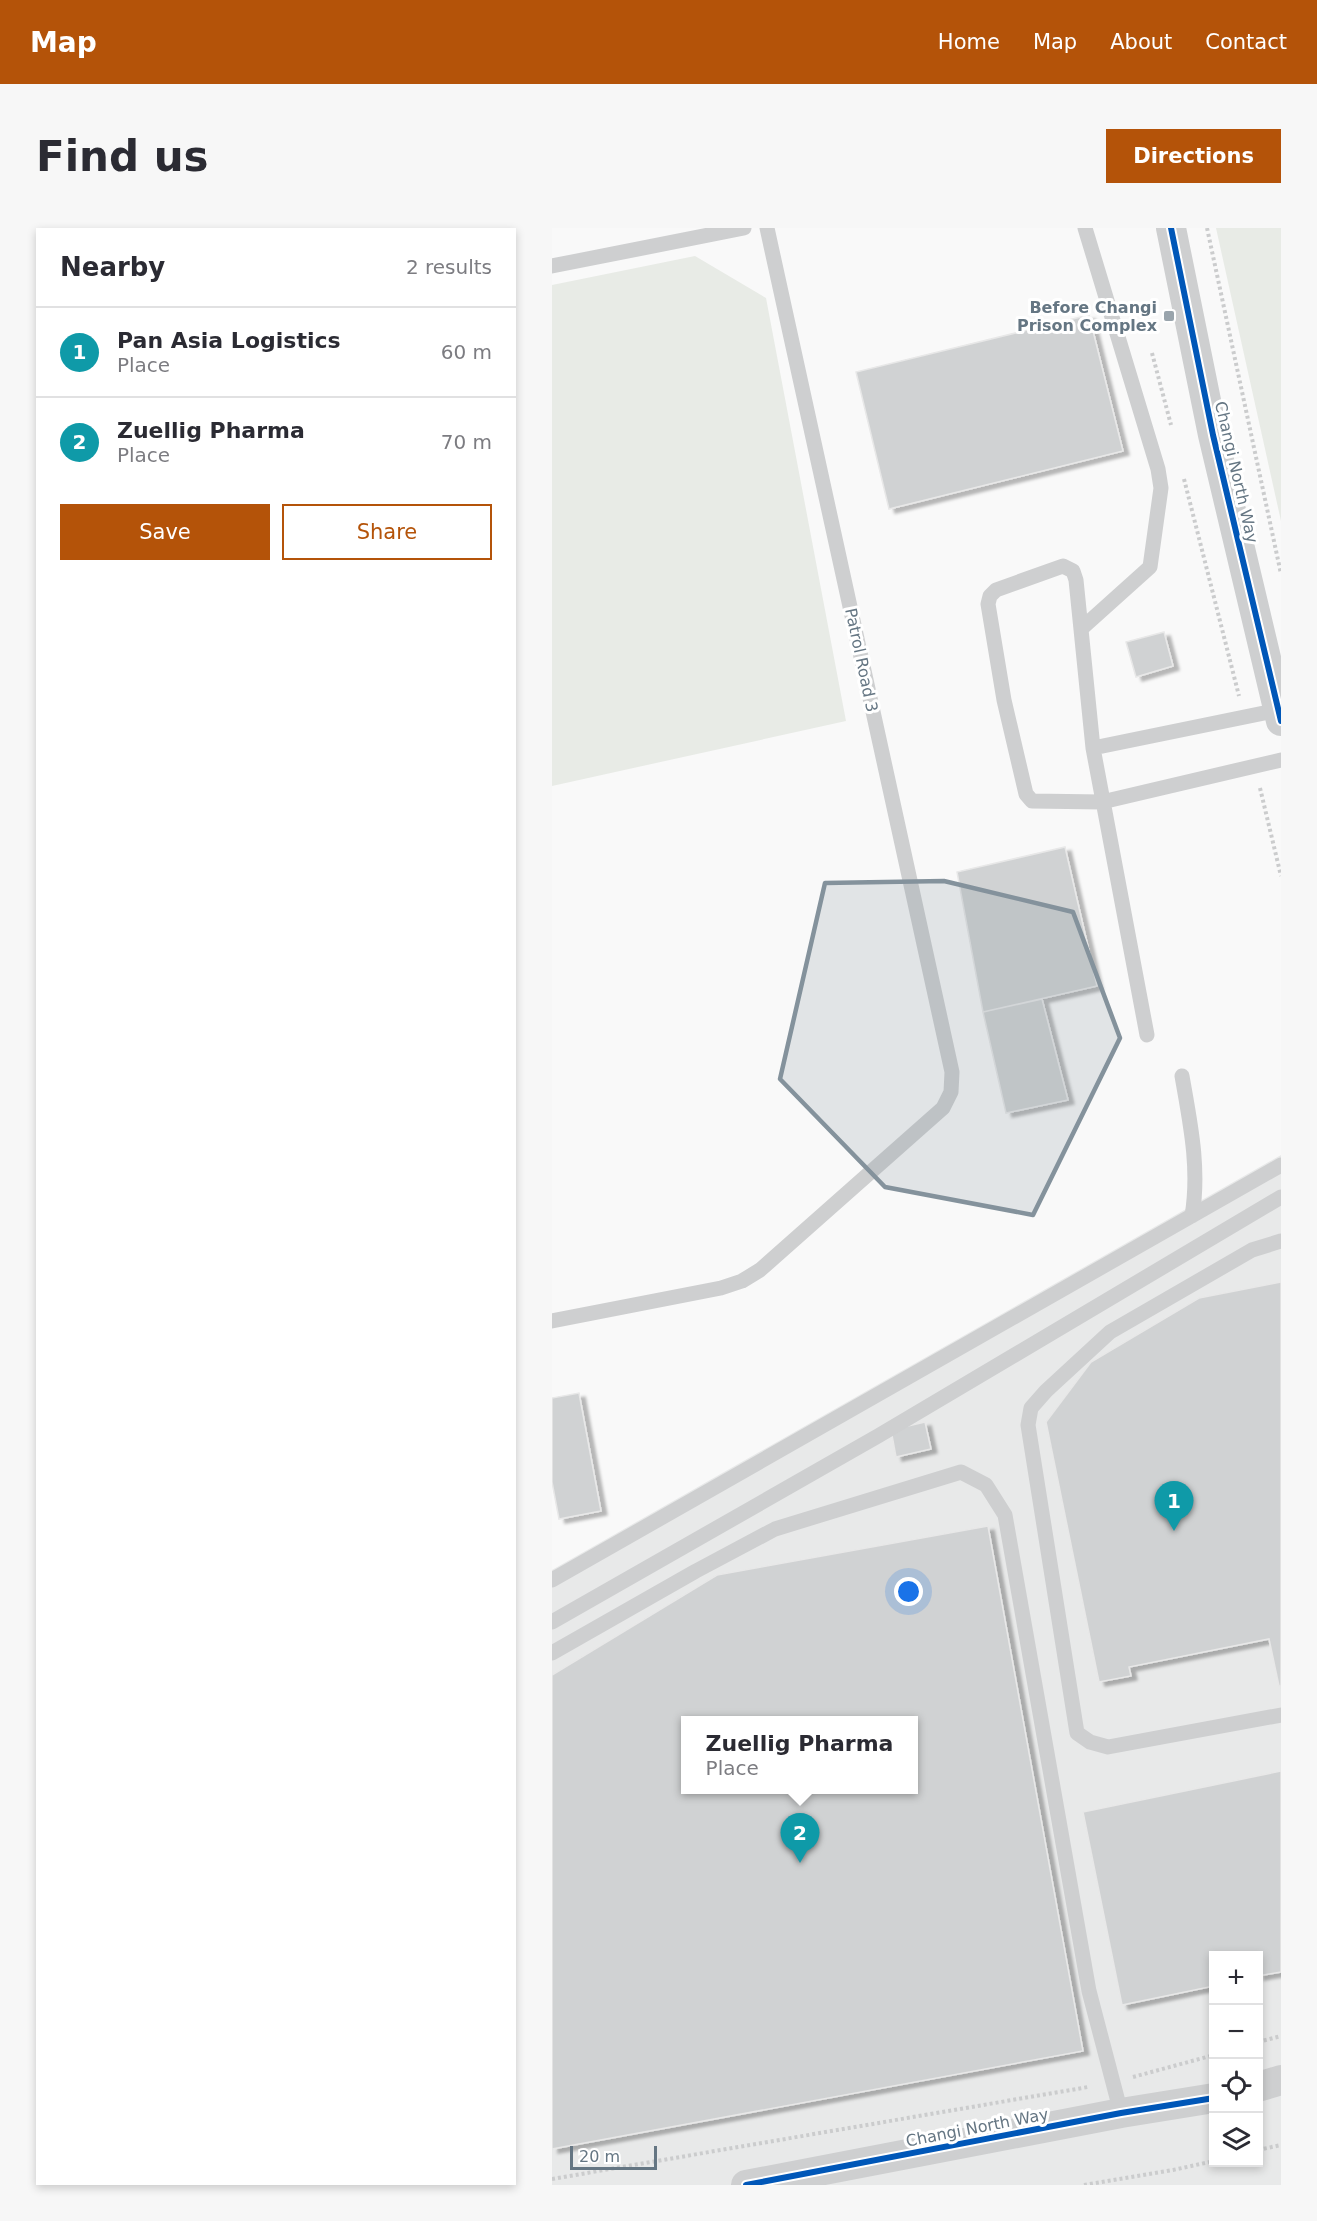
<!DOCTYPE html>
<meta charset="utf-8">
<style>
:root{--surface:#fff;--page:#f7f7f7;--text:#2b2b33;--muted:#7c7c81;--line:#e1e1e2;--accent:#b45309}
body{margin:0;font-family:"DejaVu Sans",sans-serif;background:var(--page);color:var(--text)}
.controls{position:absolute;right:18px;bottom:18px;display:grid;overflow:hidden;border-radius:0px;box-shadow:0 3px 9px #0003}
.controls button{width:54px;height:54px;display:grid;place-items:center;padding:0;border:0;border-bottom:2px solid var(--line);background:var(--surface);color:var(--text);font:30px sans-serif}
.scale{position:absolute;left:18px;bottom:15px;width:87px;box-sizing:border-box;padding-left:6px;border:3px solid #657683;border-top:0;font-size:16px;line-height:21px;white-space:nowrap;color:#657683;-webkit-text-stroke:4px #fff;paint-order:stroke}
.you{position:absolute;left:357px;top:1364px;width:21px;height:21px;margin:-15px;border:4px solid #fff;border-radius:50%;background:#1a73e8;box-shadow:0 0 0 9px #1a73e833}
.badge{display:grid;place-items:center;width:39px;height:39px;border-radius:50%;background:var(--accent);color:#fff;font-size:20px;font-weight:700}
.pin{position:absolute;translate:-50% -50px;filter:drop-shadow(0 2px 3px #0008)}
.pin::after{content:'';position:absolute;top:32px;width:21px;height:18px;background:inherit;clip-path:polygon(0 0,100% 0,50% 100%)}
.popup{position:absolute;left:129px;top:1488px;width:237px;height:78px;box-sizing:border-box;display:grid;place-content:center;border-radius:0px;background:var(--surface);filter:drop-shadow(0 2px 4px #0005);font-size:20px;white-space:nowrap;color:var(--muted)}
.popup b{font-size:22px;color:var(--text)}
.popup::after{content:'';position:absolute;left:50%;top:100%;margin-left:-12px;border:12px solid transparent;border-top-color:var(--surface)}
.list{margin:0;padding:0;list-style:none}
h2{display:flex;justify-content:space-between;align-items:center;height:78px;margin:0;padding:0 24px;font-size:26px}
h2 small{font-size:20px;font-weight:400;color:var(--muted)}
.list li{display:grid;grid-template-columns:39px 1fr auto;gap:18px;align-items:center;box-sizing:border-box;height:90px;padding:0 24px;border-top:2px solid var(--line)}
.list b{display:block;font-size:22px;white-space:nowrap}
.list p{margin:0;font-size:20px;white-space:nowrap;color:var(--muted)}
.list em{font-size:20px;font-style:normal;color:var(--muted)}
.actions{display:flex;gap:12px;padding:18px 24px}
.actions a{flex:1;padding:14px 0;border:2px solid var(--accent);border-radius:0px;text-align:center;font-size:21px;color:var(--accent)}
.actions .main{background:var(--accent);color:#fff}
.icon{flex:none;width:33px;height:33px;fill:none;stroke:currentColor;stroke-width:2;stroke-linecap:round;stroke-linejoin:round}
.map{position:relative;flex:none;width:729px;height:1957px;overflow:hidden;border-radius:0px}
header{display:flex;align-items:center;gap:36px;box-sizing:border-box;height:84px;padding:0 30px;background:var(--accent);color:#fff}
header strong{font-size:28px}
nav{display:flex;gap:33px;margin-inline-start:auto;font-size:21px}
.intro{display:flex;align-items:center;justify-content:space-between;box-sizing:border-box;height:144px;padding:0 36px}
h1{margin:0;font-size:42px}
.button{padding:15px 27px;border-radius:0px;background:var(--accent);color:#fff;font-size:21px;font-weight:700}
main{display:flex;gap:36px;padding:0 36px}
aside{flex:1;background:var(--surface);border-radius:0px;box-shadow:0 3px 9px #0003}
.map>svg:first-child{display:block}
</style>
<header>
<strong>Map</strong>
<nav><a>Home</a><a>Map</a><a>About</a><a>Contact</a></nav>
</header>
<div class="intro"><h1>Find us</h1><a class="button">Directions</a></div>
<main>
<aside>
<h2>Nearby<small>2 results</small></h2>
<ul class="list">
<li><span class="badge" style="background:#0f9aa8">1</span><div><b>Pan Asia Logistics</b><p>Place</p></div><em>60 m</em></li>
<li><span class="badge" style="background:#0f9aa8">2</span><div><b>Zuellig Pharma</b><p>Place</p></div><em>70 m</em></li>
</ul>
<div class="actions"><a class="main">Save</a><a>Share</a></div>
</aside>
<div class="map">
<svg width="729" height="1957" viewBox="0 0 729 1957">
<defs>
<filter id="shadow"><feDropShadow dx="6" dy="4" stdDeviation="1.5" flood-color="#0004"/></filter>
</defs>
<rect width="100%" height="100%" fill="#f9f9f9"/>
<!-- built -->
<path fill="#e8e9e9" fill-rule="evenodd" d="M729 927V1957H0V1342ZM134 1492H362V1562H134ZM662 1728H706V1934H662Z"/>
<!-- green -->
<path fill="#e8ebe6" d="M664 0H729V293Z
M143 28 214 70 294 493 0 558V57Z"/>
<!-- building -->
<path fill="#d0d2d3" stroke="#e8e8e8" stroke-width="1.5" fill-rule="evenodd" filter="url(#shadow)" d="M537 87 571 223 337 281 304 144Z
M612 404 621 438 584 449 574 414Z
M513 619 545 758 431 784 405 644Z
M490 771 516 872 454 885 431 784Z
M729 1054V1458H727L717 1411 577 1439 579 1448 547 1454 494 1194 539 1134 647 1070Z
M27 1165 49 1283 7 1291 0 1254V1170Z
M373 1194 379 1221 344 1229 339 1202Z
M436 1298 531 1823 0 1921V1447L165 1347ZM134 1492H362V1562H134Z
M729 1543V1744L706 1748V1728H662V1758L570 1777 531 1584Z"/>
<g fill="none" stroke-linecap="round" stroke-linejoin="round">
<!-- path -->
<path stroke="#cbcccd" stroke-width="4" stroke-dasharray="3 3" stroke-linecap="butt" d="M655 0 729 346
M600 125 619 197
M632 251 687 468
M708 560 729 648
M706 1814 729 1808
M581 1849 662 1827
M706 1922 729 1917
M0 1951 536 1859
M532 1957 621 1942 662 1933"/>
<!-- lane -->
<path stroke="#cecfd0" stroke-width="15" d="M0 38 192 0
M529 401 598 339 609 260 606 241 533 0
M541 520 727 482
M595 807 541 520 524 352 521 343 511 338 444 362 438 368 436 376 452 472 474 566 480 573 550 574 729 532
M630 848C638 894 648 940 640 988
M729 1013 700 1022 558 1104 494 1163 479 1180 476 1197 525 1505 538 1514 556 1519 729 1487
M0 1093 169 1060 190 1053 208 1042 391 880 399 864 400 844 215 0
M0 1352 729 937
M0 1394 326 1208 729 969
M0 1425 144 1343 223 1301 409 1244 434 1257 453 1287 537 1763 569 1885"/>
<!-- street -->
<path stroke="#cecfd0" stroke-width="30" d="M619 0 661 207 729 493
M706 1859 729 1852
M194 1957 569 1885 662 1870"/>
<!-- cycleway casing -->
<g stroke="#fff" stroke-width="10">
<path id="cycleway" d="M619 0 661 207 729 493
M194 1957 569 1885 662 1870"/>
</g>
<!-- cycleway -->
<use href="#cycleway" stroke="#0057b8" stroke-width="6"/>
</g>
<!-- marked area -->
<path fill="#84929c" fill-opacity="0.2" stroke="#84929c" stroke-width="4.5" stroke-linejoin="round" d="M392 653 521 684 568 810 481 987 333 959 228 851 273 655Z"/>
<!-- markers -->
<rect fill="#99a4ac" stroke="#fff" stroke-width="2" x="611" y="82" width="12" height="12" rx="3"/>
<g text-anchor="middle" stroke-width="6" stroke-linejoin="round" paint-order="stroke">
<!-- poi labels -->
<g font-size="16" font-weight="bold" fill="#657683" stroke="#fff" text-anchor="end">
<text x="605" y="85">Before Changi<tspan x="605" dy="18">Prison Complex</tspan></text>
</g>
<!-- street labels -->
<g font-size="16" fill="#657683" stroke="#fff">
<text transform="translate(685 244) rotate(77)" y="6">Changi North Way</text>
<text transform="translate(310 432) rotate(78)" y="6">Patrol Road 3</text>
<text transform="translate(425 1899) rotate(-11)" y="6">Changi North Way</text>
</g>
</g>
</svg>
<div class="controls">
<button>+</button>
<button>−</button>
<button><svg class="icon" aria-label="locate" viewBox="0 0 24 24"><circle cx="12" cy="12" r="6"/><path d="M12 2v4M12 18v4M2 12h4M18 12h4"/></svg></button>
<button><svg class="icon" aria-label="layers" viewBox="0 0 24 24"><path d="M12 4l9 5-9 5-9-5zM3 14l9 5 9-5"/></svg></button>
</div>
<div class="scale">20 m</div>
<div class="you"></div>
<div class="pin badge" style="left:622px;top:1303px;background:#0f9aa8">1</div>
<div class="pin badge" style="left:248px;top:1635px;background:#0f9aa8">2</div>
<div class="popup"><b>Zuellig Pharma</b>Place</div>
</div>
</main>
